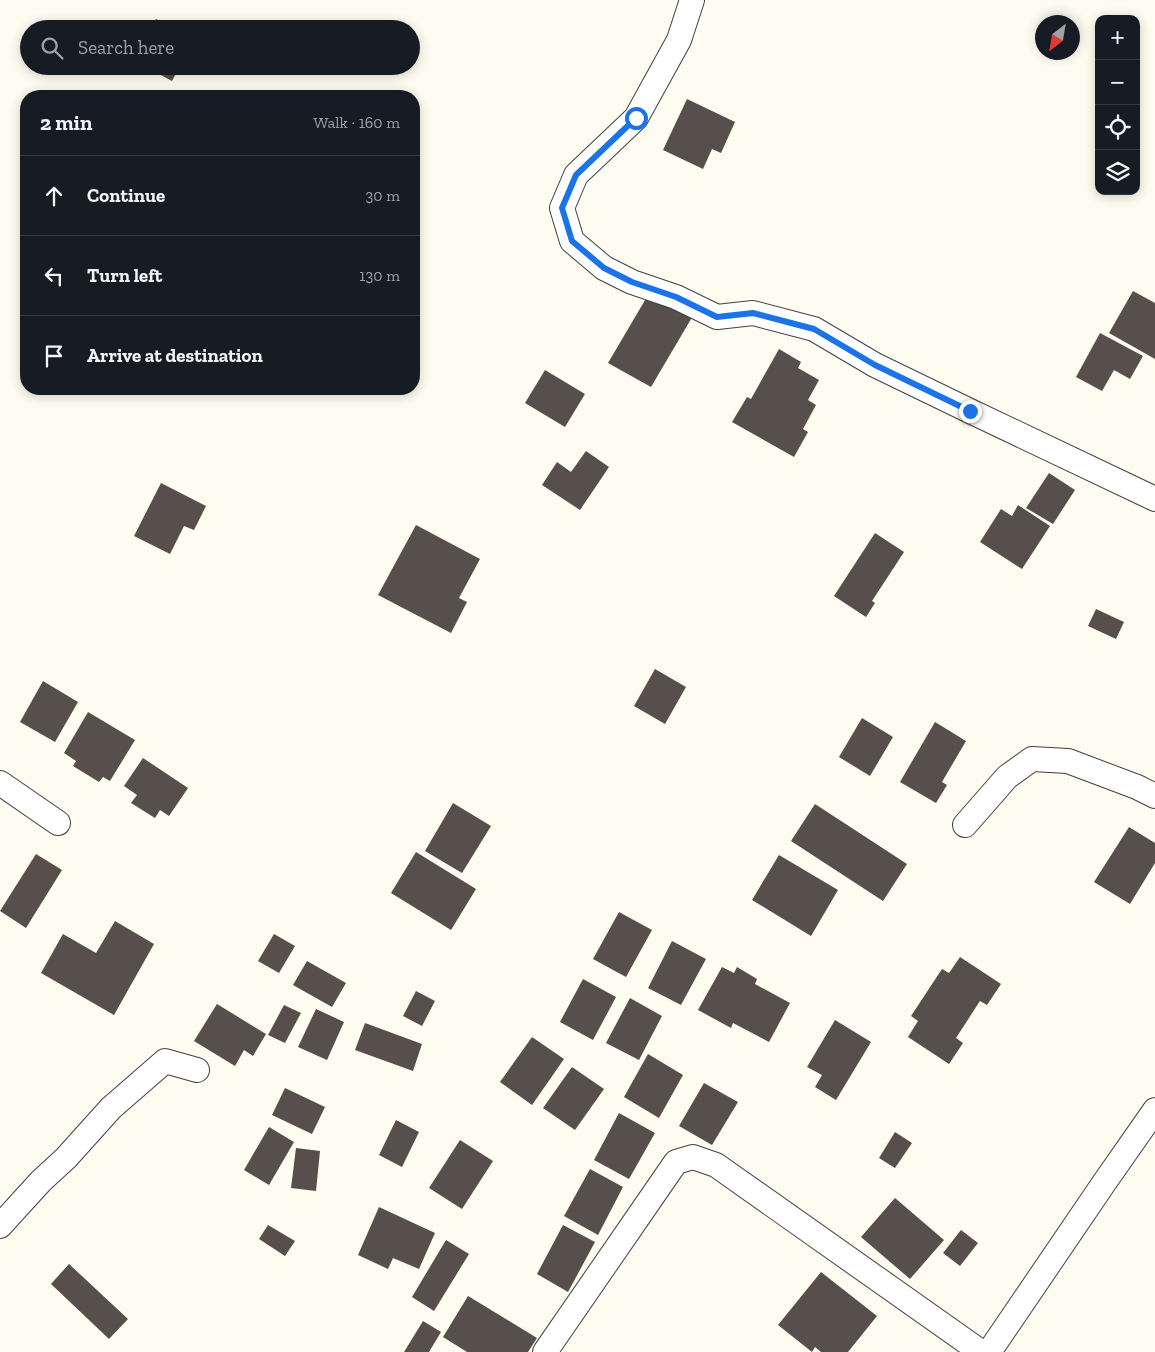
<!DOCTYPE html>
<meta charset="utf-8">
<style>
:root{--surface:#171b24;--page:#20242c;--text:#f1f3f6;--muted:#9ea1a6;--line:#363941}
body{margin:0;font-family:"Zilla Slab",serif;background:var(--page);color:var(--text)}
.controls{position:absolute;right:15px;top:15px;display:grid;overflow:hidden;border-radius:10px;box-shadow:0 2px 12px #0003}
.controls button{width:45px;height:45px;display:grid;place-items:center;padding:0;border:0;border-bottom:1px solid var(--line);background:var(--surface);color:var(--text);font:25px sans-serif}
.compass{position:absolute;left:1035px;top:15px;width:45px;height:45px;border-radius:50%;background:var(--surface);box-shadow:0 2px 12px #0003;rotate:211deg}
.stop{position:absolute;width:15px;height:15px;margin:-11px;border:4px solid #1a73e8;border-radius:50%;background:#fff}
.stop.end{background:#1a73e8;border-color:#fff;box-shadow:0 1px 5px #0008}
.list{margin:0;padding:0;list-style:none}
h2{display:flex;justify-content:space-between;align-items:center;height:65px;margin:0;padding:0 20px;font-size:21px}
h2 small{font-size:16px;font-weight:400;color:var(--muted)}
.list li{display:grid;grid-template-columns:32px 1fr auto;gap:15px;align-items:center;box-sizing:border-box;height:80px;padding:0 20px;border-top:1px solid var(--line)}
.list b{display:block;font-size:19px;white-space:nowrap}
.list em{font-size:16px;font-style:normal;color:var(--muted)}
.icon{flex:none;width:28px;height:28px;fill:none;stroke:currentColor;stroke-width:2;stroke-linecap:round;stroke-linejoin:round}
.map{position:relative;flex:none;width:1155px;height:1352px;overflow:hidden}
.search{position:absolute;background:var(--surface);box-shadow:0 2px 12px #0003;left:20px;top:20px;width:400px;height:55px;display:flex;align-items:center;gap:12px;box-sizing:border-box;padding:0 18px;border-radius:28px;color:var(--muted);font-size:19px}
.panel{position:absolute;background:var(--surface);box-shadow:0 2px 12px #0003;left:20px;top:90px;width:400px;height:305px;border-radius:20px}
.map>svg:first-child{display:block}
</style>
<div class="map">
<svg width="1155" height="1352" viewBox="0 0 1155 1352">
<rect width="100%" height="100%" fill="#fefbf0"/>
<!-- building -->
<path fill="#564f4b" d="M156 19 174 29H150Z
M144 66H180L172 81Z
M278 66H299L296 73Z
M687 99 735 122 721 153 712 149 703 169 663 150Z
M651 290 694 314 651 387 608 363Z
M1133 291 1155 303V359L1109 333Z
M1100 333 1143 356 1130 379 1114 370 1102 391 1076 377Z
M779 349 801 362 798 368 819 380 808 400 816 405 803 429 808 432 794 457 732 422 747 397 751 399Z
M545 370 585 394 565 427 525 403Z
M586 451 609 467 580 510 542 485 557 462 571 472Z
M1049 473 1075 490 1053 524 1026 508Z
M161 483 206 506 194 530 184 526 170 554 134 536Z
M1018 505 1050 526 1022 569 980 542 1001 509 1012 516Z
M416 525 480 559 459 598 467 602 451 633 378 595Z
M875 533 904 552 872 601 875 603 866 617 834 596Z
M1096 609 1124 622 1116 639 1088 626Z
M655 669 686 687 665 724 634 706Z
M43 681 78 702 55 742 20 722Z
M88 712 135 740 110 781 103 777 99 782 73 766 76 761 64 753Z
M862 718 893 737 870 776 839 757Z
M935 722 966 741 942 782 947 785 936 803 900 782Z
M143 758 188 788 169 816 160 810 155 818 131 803 137 795 124 786Z
M453 803 491 826 462 873 425 851Z
M815 804 907 864 883 901 791 841Z
M1129 827 1155 843V863L1130 904 1094 882Z
M416 852 476 889 451 930 391 893Z
M36 854 62 870 26 928 0 911Z
M779 855 838 890 811 936 752 900Z
M619 912 652 930 626 977 593 959Z
M115 921 154 944 114 1015 41 973 63 934 96 953Z
M274 934 295 946 279 973 258 961Z
M672 941 706 959 681 1005 648 988Z
M960 957 1001 984 987 1005 980 1001 956 1038 963 1043 949 1064 908 1037 918 1021 911 1016 942 969 949 973Z
M307 961 346 983 332 1007 293 985Z
M722 967 734 973 737 967 757 979 755 984 790 1003 769 1042 733 1023 731 1028 698 1010Z
M583 979 616 997 593 1040 560 1022Z
M416 991 435 1001 422 1026 403 1016Z
M630 998 662 1016 639 1060 606 1043Z
M217 1004 266 1034 253 1056 244 1050 235 1066 194 1041Z
M284 1005 301 1013 285 1043 268 1035Z
M316 1009 344 1022 327 1060 298 1047Z
M835 1020 871 1042 836 1100 815 1087 822 1075 807 1067Z
M365 1023 422 1044 413 1071 355 1050Z
M532 1037 564 1059 532 1105 500 1082Z
M648 1054 683 1075 659 1118 624 1097Z
M572 1067 604 1089 575 1130 543 1108Z
M704 1083 738 1102 712 1145 679 1126Z
M285 1088 325 1107 312 1134 272 1115Z
M619 1113 655 1133 629 1179 594 1160Z
M396 1120 419 1132 402 1167 379 1155Z
M269 1127 294 1142 269 1185 244 1170Z
M895 1132 912 1143 895 1168 879 1158Z
M460 1140 493 1161 462 1209 429 1188Z
M296 1148 320 1151 316 1191 291 1188Z
M590 1169 623 1187 598 1235 564 1216Z
M895 1198 944 1240 910 1279 861 1237Z
M379 1207 435 1233 419 1269 393 1258 388 1269 358 1255Z
M268 1225 295 1241 285 1256 259 1239Z
M563 1225 595 1242 568 1292 537 1274Z
M961 1230 978 1243 960 1266 943 1253Z
M446 1240 469 1254 434 1311 412 1297Z
M69 1264 128 1319 109 1339 51 1284Z
M821 1272 877 1316 848 1352H821L815 1347 812 1352 778 1325Z
M468 1296 537 1338 528 1352H467L443 1337Z
M423 1321 441 1332 429 1352H404Z"/>
<g fill="none" stroke-linecap="round" stroke-linejoin="round">
<!-- street casing -->
<g stroke="#414141" stroke-width="26">
<path id="street" d="M692 0 679 40 636 118 576 175 562 208 572 241 604 268 632 282 676 297 717 317 753 313 814 329 875 365 970 411 1155 499
M0 783 58 823
M965 825 1007 777 1032 759 1068 761 1137 787 1155 796
M0 1226 41 1181 66 1158 111 1108 165 1061 197 1070
M545 1352 676 1162 693 1157 716 1165 981 1352
M989 1352 1104 1183 1155 1110"/>
</g>
<!-- street -->
<use href="#street" stroke="#fff" stroke-width="24"/>
</g>
<g fill="none" stroke-linecap="round" stroke-linejoin="round">
<!-- route -->
<path stroke="#1a73e8" stroke-width="6" d="M636 118 576 175 562 208 572 241 604 268 632 282 676 297 717 317 753 313 814 329 875 365 970 411"/>
</g>
</svg>
<div class="controls">
<button>+</button>
<button>−</button>
<button><svg class="icon" aria-label="locate" viewBox="0 0 24 24"><circle cx="12" cy="12" r="6"/><path d="M12 2v4M12 18v4M2 12h4M18 12h4"/></svg></button>
<button><svg class="icon" aria-label="layers" viewBox="0 0 24 24"><path d="M12 4l9 5-9 5-9-5zM3 14l9 5 9-5"/></svg></button>
</div>
<svg class="compass" viewBox="-18 -18 36 36"><path d="M0-13l5 13h-10z" fill="#e53935"/><path d="M0 13l5-13h-10z" fill="#9ea1a6"/></svg>
<div class="stop" style="left:636px;top:118px"></div>
<div class="stop end" style="left:970px;top:411px"></div>
<div class="search"><svg class="icon" aria-label="search" viewBox="0 0 24 24"><circle cx="10" cy="10" r="6"/><path d="M15 15l6 6"/></svg>Search here</div>
<section class="panel">
<h2>2 min<small>Walk · 160 m</small></h2>
<ul class="list">
<li><svg class="icon" aria-label="ahead" viewBox="0 0 24 24"><path d="M12 20V5M6 11l6-6 6 6"/></svg><div><b>Continue</b></div><em>30 m</em></li>
<li><svg class="icon" aria-label="left" viewBox="0 0 24 24"><path d="M17 20v-9H6M10 6l-5 5 5 5"/></svg><div><b>Turn left</b></div><em>130 m</em></li>
<li><svg class="icon" aria-label="arrive" viewBox="0 0 24 24"><path d="M6 21V4h12l-3 4 3 4H6"/></svg><div><b>Arrive at destination</b></div></li>
</ul>
</section>
</div>
